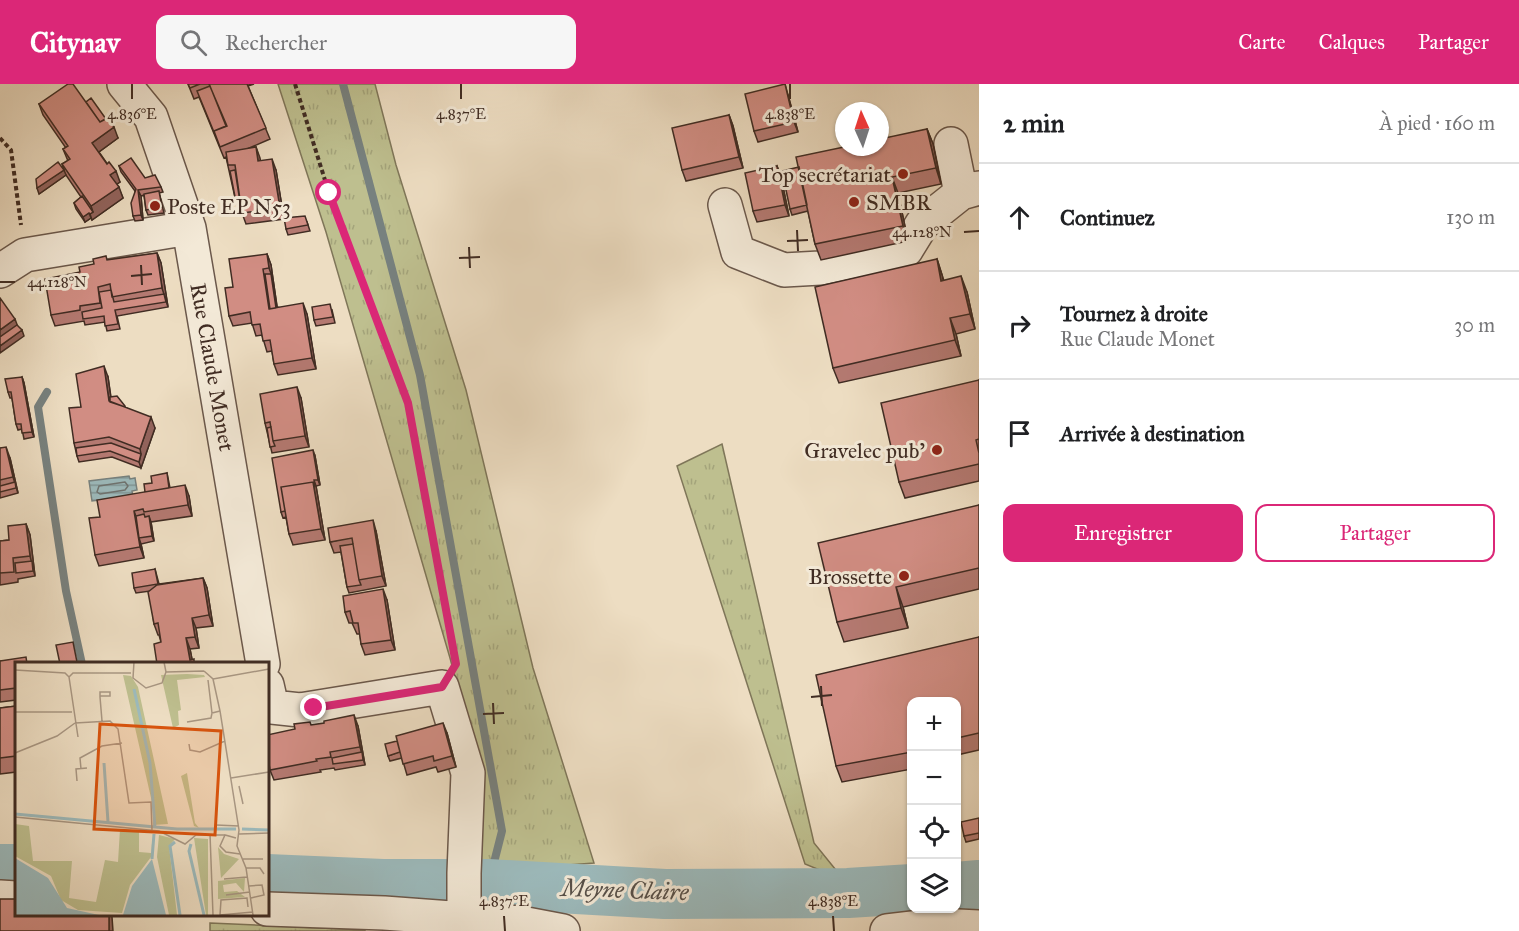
<!DOCTYPE html>
<html lang="fr">
<meta charset="utf-8">
<style>
:root{--surface:#fff;--page:#f6f6f6;--text:#202124;--muted:#757577;--line:#e0e0e0;--accent:#db2777}
body{margin:0;font-family:"IM FELL Great Primer",serif;background:var(--page);color:var(--text)}
.controls{position:absolute;right:18px;bottom:18px;display:grid;overflow:hidden;border-radius:12px;box-shadow:0 2px 4px #0004}
.controls button{width:54px;height:54px;display:grid;place-items:center;padding:0;border:0;border-bottom:2px solid var(--line);background:var(--surface);color:var(--text);font:30px sans-serif}
.compass{position:absolute;left:835px;top:18px;width:54px;height:54px;border-radius:50%;background:var(--surface);box-shadow:0 2px 4px #0004;rotate:357deg}
.stop{position:absolute;width:18px;height:18px;margin:-14px;border:4px solid #db2777;border-radius:50%;background:#fff}
.stop.end{background:#db2777;border-color:#fff;box-shadow:0 2px 6px #0008}
.list{margin:0;padding:0;list-style:none}
h2{display:flex;justify-content:space-between;align-items:center;height:78px;margin:0;padding:0 24px;font-size:26px}
h2 small{font-size:20px;font-weight:400;color:var(--muted)}
.list li{display:grid;grid-template-columns:39px 1fr auto;gap:18px;align-items:center;box-sizing:border-box;height:108px;padding:0 24px;border-top:2px solid var(--line)}
.list b{display:block;font-size:22px;white-space:nowrap}
.list p{margin:0;font-size:20px;white-space:nowrap;color:var(--muted)}
.list em{font-size:20px;font-style:normal;color:var(--muted)}
.actions{display:flex;gap:12px;padding:18px 24px}
.actions a{flex:1;padding:14px 0;border:2px solid var(--accent);border-radius:12px;text-align:center;font-size:21px;color:var(--accent)}
.actions .main{background:var(--accent);color:#fff}
.icon{flex:none;width:33px;height:33px;fill:none;stroke:currentColor;stroke-width:2;stroke-linecap:round;stroke-linejoin:round}
.map{position:relative;flex:none;width:979px;height:847px;overflow:hidden}
header{display:flex;align-items:center;gap:36px;box-sizing:border-box;height:84px;padding:0 30px;background:var(--accent);color:#fff}
header strong{font-size:28px}
nav{display:flex;gap:33px;margin-inline-start:auto;font-size:21px}
.search{width:420px;height:54px;background:var(--page);display:flex;align-items:center;gap:15px;box-sizing:border-box;padding:0 21px;border-radius:12px;color:var(--muted);font-size:22px}
main{display:flex}
aside{flex:1;background:var(--surface)}
.map>svg:first-child{display:block}
</style>
<header>
<strong>Citynav</strong>
<div class="search"><svg class="icon" aria-label="search" viewBox="0 0 24 24"><circle cx="10" cy="10" r="6"/><path d="M15 15l6 6"/></svg>Rechercher</div>
<nav><a>Carte</a><a>Calques</a><a>Partager</a></nav>
</header>
<main>
<div class="map">
<svg width="979" height="847" viewBox="0 0 979 847">
<defs>
<pattern id="grass-tufts" width="24" height="20" patternUnits="userSpaceOnUse" patternTransform="scale(1.5)"><rect width="24" height="20" fill="#bebf8f"/><path d="M3 7l-1-3M5 7V3M7 7l1-3M15 17l-1-3M17 17v-4M19 17l1-3" fill="none" stroke="#a4a47b"/></pattern>
<pattern id="water-rules" width="6" height="5" patternUnits="userSpaceOnUse" patternTransform="scale(1.5)"><rect width="6" height="5" fill="#9cbabc"/><path d="M0 2.5h6" fill="none" stroke="#819798"/></pattern>
</defs>
<rect width="100%" height="100%" fill="#edddc2"/>
<filter id="stains"><feTurbulence type="fractalNoise" baseFrequency=".00333" numOctaves="4"/><feColorMatrix values="0 0 0 0 .2 0 0 0 0 .09 0 0 0 0 .02 0 0 0 .5 -.17"/></filter>
<radialGradient id="worn" r=".72"><stop offset=".6" stop-color="#630" stop-opacity="0"/><stop offset="1" stop-color="#630" stop-opacity=".3"/></radialGradient>
<!-- grass -->
<path fill="url(#grass-tufts)" stroke="#7f7659" stroke-width="1.5" d="M278 0H375L396 81 466 306 533 584 594 779 474 788 477 676 450 574 326 148Z
M722 360 814 759 844 796 805 780 677 382Z
M210 839 365 846V847H210Z"/>
<!-- water -->
<path fill="url(#water-rules)" stroke="#77817f" stroke-width="1.5" d="M129 392 130 395 135 394 137 406 132 407 133 412 92 417 89 397Z"/>
<g fill="none" stroke-linecap="round" stroke-linejoin="round">
<!-- shore -->
<path stroke="#6e7370" stroke-width="1.5" d="M125 398 128 402 125 406 100 410 97 408 99 402Z"/>
<!-- stream -->
<path stroke="#77817f" stroke-width="8" d="M343 0 420 291 502 747 486 810
M47 308 38 323 66 507 82 580"/>
<!-- river -->
<path stroke="#9cbabc" stroke-width="50" d="M0 785H16
M267 795 383 800H488L665 810 848 809 912 805
M956 803 979 801"/>
<!-- minor casing -->
<g stroke="#6b584b" stroke-width="36">
<path id="minor" d="M124 0 151 33 189 144 263 580
M951 60 961 109
M725 121 738 168 784 186 820 184 906 166 922 140 961 109 979 104
M0 187 25 171 189 144
M267 601 272 623 300 626 442 603 468 689 464 789V816L467 835
M0 813 16 814
M267 825 384 829 521 839 563 847
M887 847 938 841 979 843"/>
</g>
<!-- path -->
<path stroke="#402c23" stroke-width="4" stroke-dasharray="4.5 3" stroke-linecap="butt" d="M295 0 329 109 408 319 455 575
M0 54 11 66 21 141"/>
<!-- minor -->
<use href="#minor" stroke="#f3e9d7" stroke-width="33"/>
</g>
<!-- wall -->
<path fill="#b47971" stroke="#402c23" stroke-width="1.5" d="M188 0H254L248 2 270 55 247 65 256 63 260 77 276 86 284 135 246 140 242 129 241 123 238 124 236 118 226 73 224 74 199 13 194 15Z
M788 11 798 48 758 58 754 47Z
M86 18 118 54 99 68 120 98 117 100 123 114 92 136 91 134 85 138 76 125 74 119 81 113 66 91 39 110 64 86 62 80 68 77 63 65 66 64 43 31 39 20Z
M729 31 733 42 743 84 686 97 682 86Z
M927 45 933 60 941 100 898 109 908 157 821 176 815 160 808 127 792 131 790 125Z
M119 82 145 94 161 103 163 108 159 109 164 129 148 131 146 126 144 111 141 112 143 136 135 137 133 132 135 107 121 88Z
M777 82 781 93 789 132 757 138 753 127Z
M307 138 310 147 288 151 286 145Z
M157 169 161 179 168 223 117 232 120 245 107 247 105 238 85 241 84 237 55 242 51 231 80 188 108 176Z
M267 170 271 181 277 223 307 230 316 285 278 291 274 280 272 267 267 268 262 251 256 252 252 239 233 242 229 232 233 203Z
M937 175 944 197 967 208 975 245 956 250 961 272 839 299 833 284Z
M332 226 335 239 316 242 314 236Z
M22 293 24 299 34 353 24 355 22 345 18 346 16 340 12 314H10L8 308Z
M108 293 111 313 155 344 141 384 112 373 79 378 77 372 74 359 81 323Z
M979 296V397L905 414 899 398Z
M301 314 309 363 272 369 265 339Z
M0 364 10 374 18 409 0 414Z
M315 372 320 401 316 402 325 456 293 461 289 450 286 433 283 434 281 428Z
M167 389 170 404 189 412 192 432 151 438 154 457 141 460 144 474 99 482 95 471 100 433 145 408 152 399Z
M979 421V505L903 523 908 544 844 558 837 538Z
M26 440 30 451 35 492 18 495V498L0 501V457L9 456Z
M376 447 386 502 349 509 347 503 341 468 334 469 330 458Z
M155 485 159 500 203 494 207 504 213 542 196 544 199 564 190 565 192 576 195 580 161 558 159 551H158L154 540 150 507 136 509 134 504Z
M387 516 395 566 365 571 361 560 360 550H357L352 539H349L345 528Z
M979 553V666L957 671V618H912V685L842 698 836 682Z
M0 577 16 580V616L0 618Z
M16 622V688L0 690V624Z
M311 641 358 642 365 681 335 686 334 684 320 686 321 688 274 696 270 686 295 645Z
M447 649 456 683 438 688 436 683 407 691 402 674 390 677 388 672Z
M979 735V755L966 758 964 752Z"/>
<!-- shaded-wall -->
<path fill="#92635c" stroke="#402c23" stroke-width="1.5" d="M785 0 788 11 798 48 794 38Z
M729 31 733 42 743 84 739 73Z
M114 43 118 54 96 70 92 59Z
M927 45 933 60 941 100 936 84Z
M256 63 260 74 262 88 258 77Z
M272 75 276 86 284 135 280 124Z
M777 82 781 93 789 132 785 121Z
M64 86 66 91 39 110 37 104Z
M116 87 120 98 114 102 110 91Z
M892 93 898 109 908 157 903 142Z
M119 103 123 114 92 136 90 130 93 128 91 122Z
M138 106 141 112 143 136 141 131Z
M89 129 91 134 85 138 83 133Z
M157 169 161 179 168 223 162 204Z
M267 170 271 181 273 195 269 184Z
M937 175 942 191 947 213 941 197Z
M271 190 273 195 279 235 277 229Z
M961 192 967 208 975 245 970 230Z
M303 219 307 230 316 285 312 274Z
M950 234 956 250 961 272 955 256Z
M15 235 19 246 0 260V246Z
M22 246 24 252 0 269V262Z
M104 282 108 293 112 323 109 317Z
M22 293 24 299 34 353 32 348Z
M297 303 301 314 309 363 305 352Z
M151 333 155 344 141 384 139 378 141 370 140 365Z
M6 363 10 374 18 409 13 393Z
M313 366 315 372 320 401 318 396Z
M314 396 316 402 325 456 321 445 313 398Z
M185 401 189 412 192 432 188 421Z
M134 427 138 438 139 454 141 460 144 474 140 463Z
M149 432 151 438 154 457 152 452Z
M373 436 376 447 386 502 382 492Z
M26 440 30 451 35 492 30 472Z
M203 494 207 504 213 542 209 531Z
M896 503 903 523 908 544 901 524Z
M383 505 387 516 395 566 391 556Z
M192 534 196 544 199 564 195 553Z
M186 554 190 565 193 580 190 576Z
M354 631 358 642 365 681 360 663Z
M443 639 447 649 456 683 452 672Z
M109 831H111L112 833 113 847H109Z"/>
<!-- building -->
<path fill="#d18d83" stroke="#402c23" stroke-width="1.5" d="M68 0H73L100 38 107 34 114 43 92 59 107 80 109 78 116 87 110 91 119 103 91 122 62 80 70 75 63 65 68 62 39 20Z
M188 0H200L190 4Z
M209 0H247L266 44 220 63 214 47 227 42Z
M785 0 794 38 754 47 745 10Z
M210 2 226 42 214 47 216 53 197 7Z
M91 14 106 35 100 38 86 18Z
M729 31 739 73 682 86 672 44Z
M927 45 936 84 892 93 903 142 815 160 796 73 844 63H880V55Z
M256 63 258 77 272 75 280 124 242 129 235 81H228L226 68Z
M131 74 145 94 155 91 161 103 138 106 141 131 133 132 131 119 136 105 119 82Z
M58 78 64 86 37 104 36 95Z
M777 82 785 121 753 127 745 89Z
M799 83 807 121 790 125 782 87Z
M235 86 240 118H236L230 87Z
M159 107 162 123 146 126 144 110Z
M82 112 93 128 90 130 89 129 83 133 74 119Z
M305 132 308 141 286 145 284 134Z
M157 169 162 204 112 213 110 200 98 203 100 219 80 222V226L51 231 45 195 80 188 79 183 94 180 93 175 106 172 107 176Z
M267 170 269 184 263 185 269 225 303 219 312 274 274 280 270 256 263 257 260 240 252 241 250 228 229 232 225 204 233 203 229 175Z
M937 175 941 197 961 192 970 230 950 234 955 256 833 284 815 203Z
M265 190H271L276 224 270 225Z
M111 206 114 218 164 210 166 218 115 226 118 240 105 242 104 232 83 235 82 228 102 224 99 208Z
M0 214 15 235 0 246Z
M330 220 333 233 314 236 312 223Z
M17 241 22 246 0 262V253Z
M104 282 109 317 151 333 140 365 109 353 74 359 69 324 81 323 76 290Z
M22 293 32 348 22 349 21 340H16L11 308H8L5 295Z
M979 296V355L976 356 979 369V380L899 398 881 319Z
M297 303 305 352 273 357 270 338 265 339 260 310Z
M117 312 125 322V323L110 318V313Z
M271 343 273 357 275 362 270 363 267 344Z
M111 359 141 370 139 378 110 367 77 372 76 364Z
M6 363 13 393 0 396V364Z
M313 366 318 396H314L315 403 313 398 281 403 285 427 281 428 272 374Z
M167 389 169 404 145 408 144 400 152 399 151 392Z
M15 398 16 404 0 408V402Z
M313 398 321 445 289 450 281 403Z
M185 401 188 421 144 428 143 425 134 427 140 463 95 471 89 434 100 433 97 416Z
M979 421V484L896 503 901 524 837 538 818 459Z
M144 430 145 433 149 432 152 452 139 454 136 432Z
M373 436 382 492 359 496 352 454 330 458 328 444Z
M26 440 30 472 13 474 14 488 0 489V457L9 456 8 442Z
M353 460 359 496 361 501 347 503 340 462Z
M32 477 33 487 16 489 15 479Z
M155 485 158 500 134 504 132 489Z
M203 494 209 531 192 534 195 553 186 554 190 576 194 575V580H157L154 560 161 558 158 539 154 540 148 508 157 501Z
M383 505 391 556 361 560 358 539H353L350 527 345 528 343 512Z
M979 553V649L957 654V618H912V668L836 682 816 591Z
M73 558 77 578 60 580 56 561Z
M26 573 27 580H16V604L0 606V577Z
M16 622V672L0 674V624Z
M354 631 360 663 330 668 331 673 316 675 317 677 270 686 267 667V651L295 645 294 640 310 638 311 641 324 639V637Z
M443 639 452 672 434 677 433 672 403 680 396 652Z
M397 657 400 668 388 672 385 660Z
M362 668 363 676 333 680 332 674Z
M979 734V749L964 752 961 738Z
M0 815H16V831H109V847H0Z"/>
<g fill="none" stroke-linecap="round" stroke-linejoin="round">
<!-- route -->
<path stroke="#db2777" stroke-width="8" d="M314 624 442 603 456 580 408 319 329 109"/>
</g>
<!-- ticks -->
<path fill="none" stroke="#402c23" stroke-width="2" d="M132 0V15M461 0V15M790 0V15M797 146 798 167M964 148 979 147M787 157 808 156M469 163 470 184M459 174 480 173M141 181 142 201M131 192 152 190M0 198H15M821 602 822 622M811 613 832 611M493 619 494 640M483 630 504 629M504 832 505 847M833 832 834 847"/>
<!-- markers -->
<g fill="#8f2418" stroke="#f3e9d7" stroke-width="2">
<circle cx="903" cy="90" r="6"/>
<circle cx="854" cy="118" r="6"/>
<circle cx="155" cy="122" r="6"/>
<circle cx="937" cy="366" r="6"/>
<circle cx="904" cy="492" r="6"/>
</g>
<g text-anchor="middle" stroke-width="6" stroke-linejoin="round" paint-order="stroke">
<!-- poi labels -->
<g font-size="22" fill="#402c23" stroke="#f3e9d7" text-anchor="end">
<text x="891" y="98">Top secrétariat</text>
<text x="866" y="126" text-anchor="start">SMBR</text>
<text x="167" y="130" text-anchor="start">Poste EP N53</text>
<text x="925" y="374">Gravelec pub'</text>
<text x="892" y="500">Brossette</text>
</g>
<!-- street labels -->
<g font-size="22" fill="#402c23" stroke="#f3e9d7">
<text transform="translate(213 283) rotate(80)" y="8">Rue Claude Monet</text>
</g>
<!-- water labels -->
<g font-size="24" font-style="italic" fill="#575049" stroke="#f3e9d7">
<text transform="translate(625 806) rotate(2)" y="8">Meyne Claire</text>
</g>
</g>
<!-- overview -->
<g transform="translate(15 578)">
<rect width="254" height="254" fill="#edddc2"/>
<path d="M172 12 189 13 190 15 162 18 166 48 163 49 164 63 158 66 146 13ZM108 13 116 14 123 25 153 162 138 163 139 149ZM172 111 180 161 184 166 179 164 166 114ZM0 162 14 164 18 199H57L54 236 81 240 90 198 103 200 105 167 124 169V190L136 191 138 172 136 195 115 223 107 251 63 248 46 238 36 214 0 194ZM144 173 160 177 154 184 162 253H154L142 195ZM179 176 193 177V253H191ZM203 185 209 192 224 197 206 216ZM230 216 229 230 221 221 208 223 209 230 222 229 230 235 203 237V219Z" fill="#bebf8f"/>
<path d="M0 196 33 216 52 246 84 253H0ZM137 197 151 253H108L117 224Z" fill="#9cbabc"/>
<path fill="none" stroke="#9cbabc" stroke-width="3" d="M119 27 135 101 140 165M89 101 93 160M0 152 162 167H221M227 167 254 168M160 180 155 184 165 253M176 182 174 189 189 253M137 197 139 172"/>
<path fill="none" stroke="#a89682" stroke-width="1.5" d="M119 0 118 16 131 26 147 21 151 10 149 0M0 8 50 11 54 15 58 11H116M189 9 198 17 205 49 224 168 222 184 231 206 238 253M151 10 189 9M54 15 63 75M198 17 254 7M193 18 197 51 205 49M85 34H95V30H85V35L87 59M0 50H57M172 60 196 56 197 51M60 61 95 59 103 67 114 141 136 140 137 168M174 82 175 88 185 90 210 79M0 91 42 74 60 61M66 107 65 96 87 84 107 81M216 116 254 110M62 119 61 107 72 106M224 124 228 142M0 155 144 169 170 182 181 173H210M201 163 224 164M195 172 198 253M224 172 254 171M221 176 210 173 205 184 211 190 225 192M228 197H248M231 206H245L249 212M209 217 232 215M234 224 247 223 249 233 236 236M211 233 235 230M233 245 232 236 206 238 205 253 238 250"/>
<path fill="#d7540e" fill-opacity="0.15" stroke="#d7540e" stroke-width="3" d="M85 62 206 69 200 173 79 167Z"/>
<rect width="254" height="254" fill="none" stroke="#402c23" stroke-width="3"/>
</g>
<g font-size="15" text-anchor="middle" fill="#402c23" stroke="#f3e9d7" stroke-width="6" stroke-linejoin="round" paint-order="stroke">
<text x="132" y="35">4.836°E</text>
<text x="461" y="35">4.837°E</text>
<text x="790" y="35">4.838°E</text>
<text x="922" y="153">44.128°N</text>
<text x="57" y="203">44.128°N</text>
<text x="504" y="822">4.837°E</text>
<text x="833" y="822">4.838°E</text>
</g>
<rect width="100%" height="100%" filter="url(#stains)"/>
<rect width="100%" height="100%" fill="url(#worn)"/>
</svg>
<div class="controls">
<button>+</button>
<button>−</button>
<button><svg class="icon" aria-label="locate" viewBox="0 0 24 24"><circle cx="12" cy="12" r="6"/><path d="M12 2v4M12 18v4M2 12h4M18 12h4"/></svg></button>
<button><svg class="icon" aria-label="layers" viewBox="0 0 24 24"><path d="M12 4l9 5-9 5-9-5zM3 14l9 5 9-5"/></svg></button>
</div>
<svg class="compass" viewBox="-18 -18 36 36"><path d="M0-13l5 13h-10z" fill="#e53935"/><path d="M0 13l5-13h-10z" fill="#757577"/></svg>
<div class="stop" style="left:329px;top:109px"></div>
<div class="stop end" style="left:314px;top:624px"></div>
</div>
<aside>
<h2>2 min<small>À pied · 160 m</small></h2>
<ul class="list">
<li><svg class="icon" aria-label="ahead" viewBox="0 0 24 24"><path d="M12 20V5M6 11l6-6 6 6"/></svg><div><b>Continuez</b></div><em>130 m</em></li>
<li><svg class="icon" aria-label="right" viewBox="0 0 24 24"><path d="M7 20v-9h11M14 6l5 5-5 5"/></svg><div><b>Tournez à droite</b><p>Rue Claude Monet</p></div><em>30 m</em></li>
<li><svg class="icon" aria-label="arrive" viewBox="0 0 24 24"><path d="M6 21V4h12l-3 4 3 4H6"/></svg><div><b>Arrivée à destination</b></div></li>
</ul>
<div class="actions"><a class="main">Enregistrer</a><a>Partager</a></div>
</aside>
</main>
